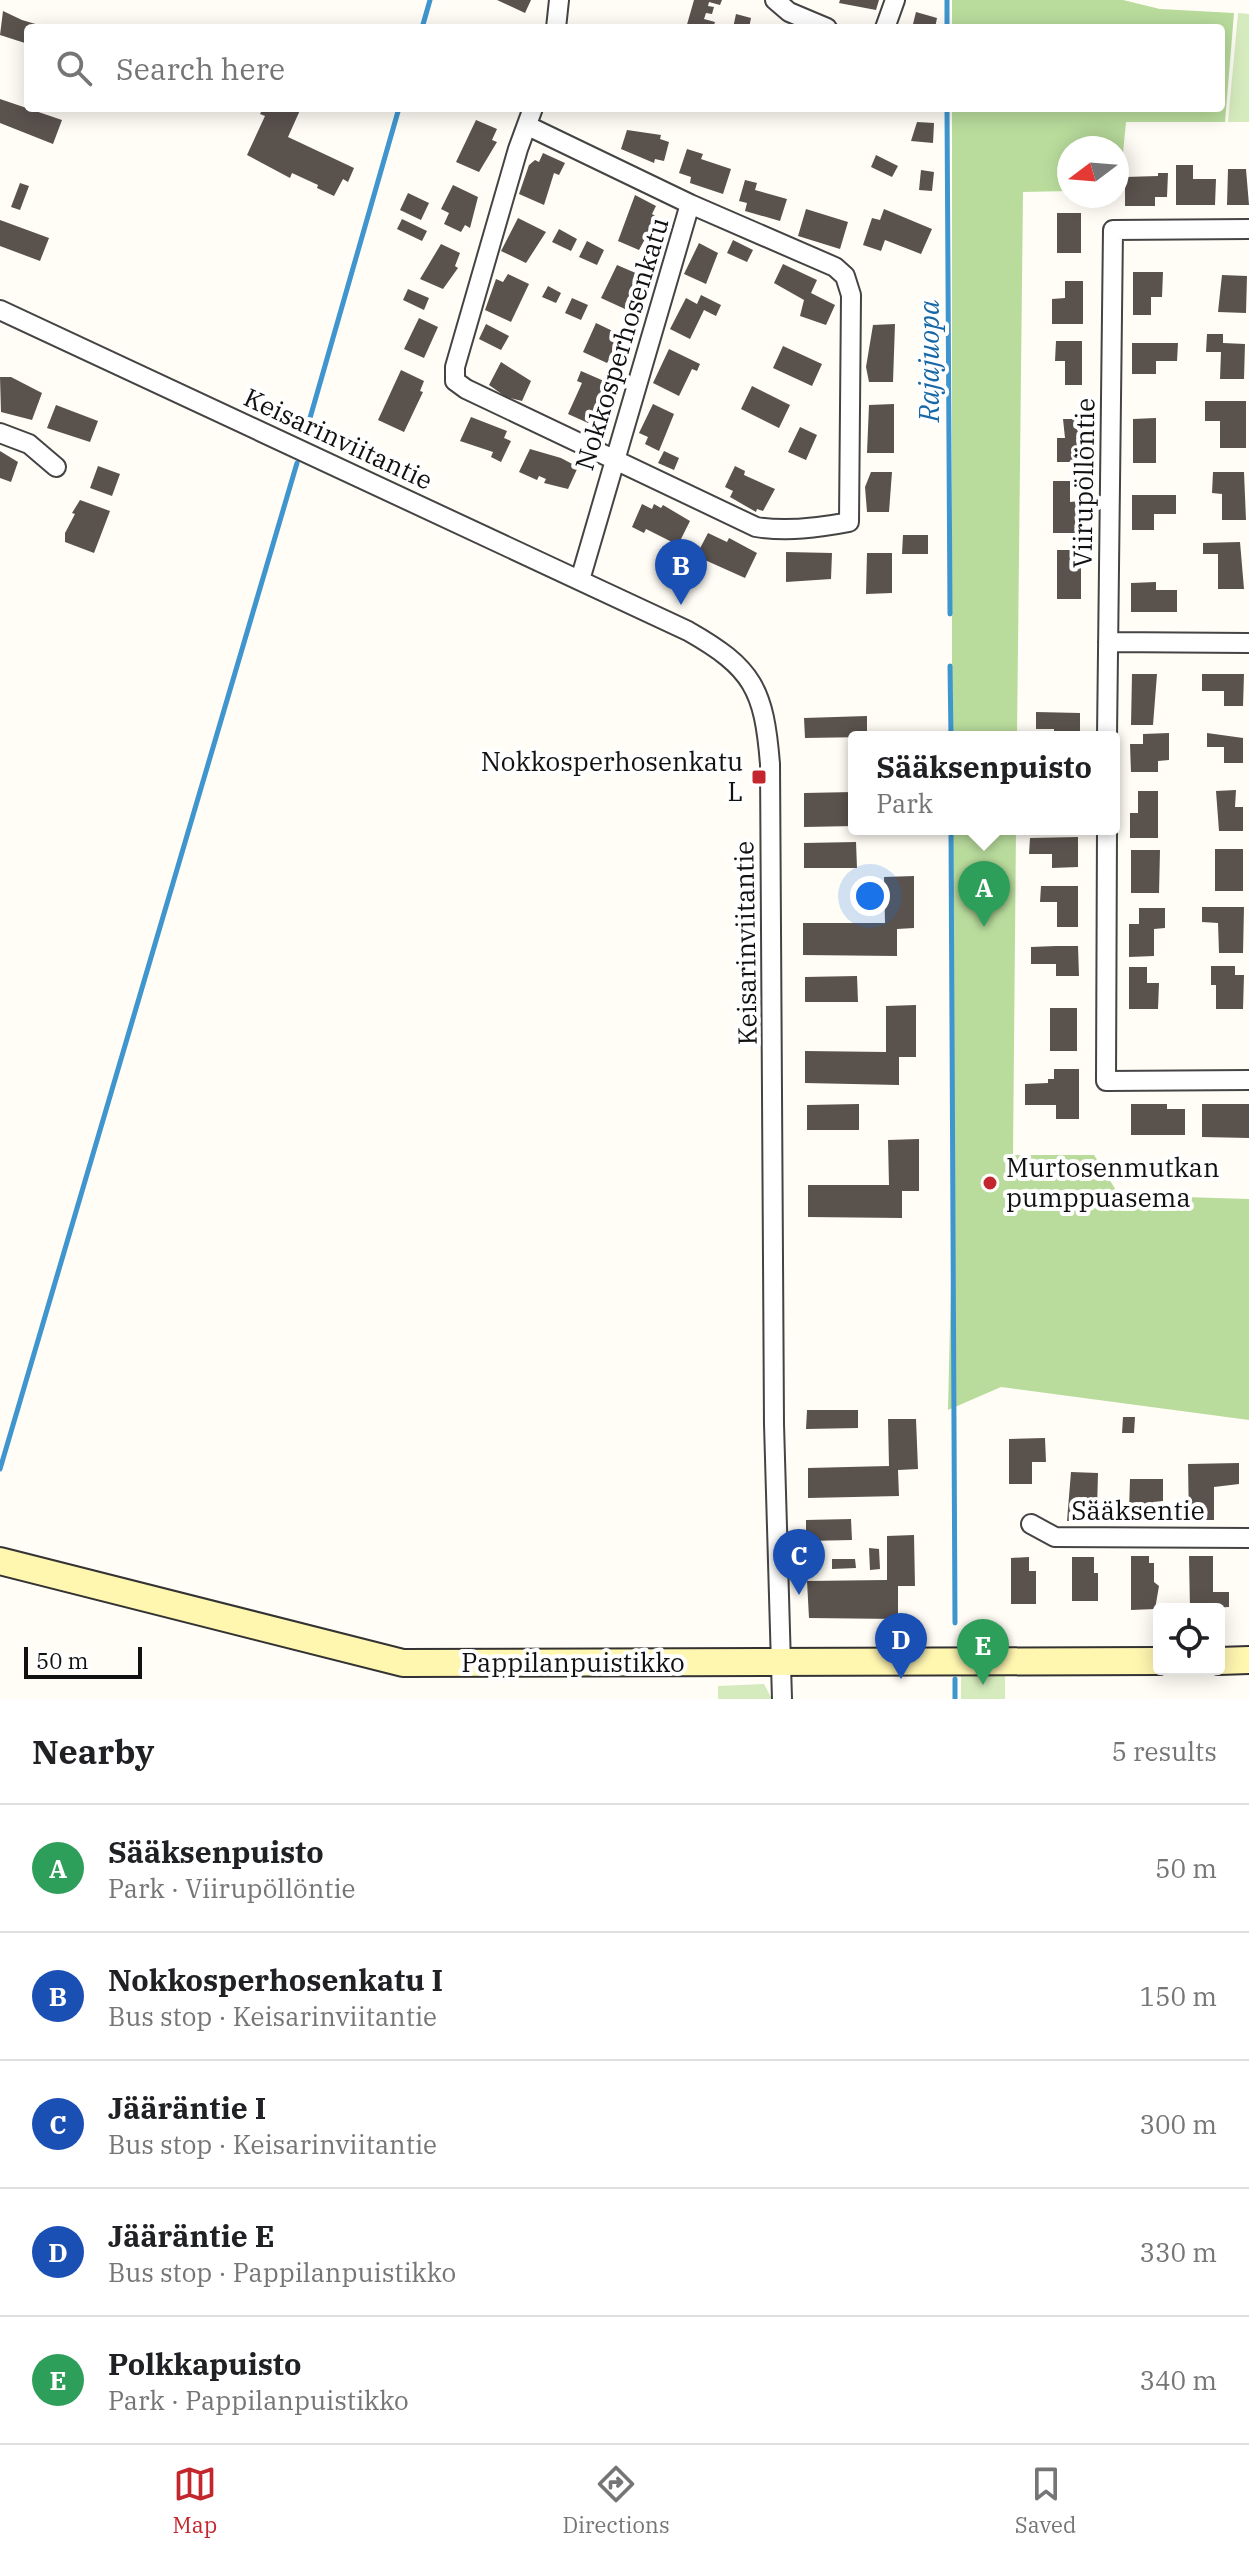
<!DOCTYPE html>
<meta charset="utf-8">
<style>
:root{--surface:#fff;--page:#f2f2f2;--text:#202124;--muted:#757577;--line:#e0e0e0;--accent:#c4262e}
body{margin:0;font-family:"IBM Plex Serif",serif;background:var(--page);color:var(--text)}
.controls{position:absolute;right:24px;bottom:24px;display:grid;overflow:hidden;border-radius:8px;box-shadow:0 4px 20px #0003}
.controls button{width:72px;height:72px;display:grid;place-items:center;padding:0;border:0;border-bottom:2px solid var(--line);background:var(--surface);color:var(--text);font:40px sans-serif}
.compass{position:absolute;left:1057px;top:136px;width:72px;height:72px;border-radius:50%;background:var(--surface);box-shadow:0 4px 20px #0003;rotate:254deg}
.scale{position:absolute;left:24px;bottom:20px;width:118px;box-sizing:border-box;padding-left:8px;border:4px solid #111;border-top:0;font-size:22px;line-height:28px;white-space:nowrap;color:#111;-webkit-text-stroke:6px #fff;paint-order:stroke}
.you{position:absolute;left:870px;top:896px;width:28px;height:28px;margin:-20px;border:6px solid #fff;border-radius:50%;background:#1a73e8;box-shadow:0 0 0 12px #1a73e833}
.badge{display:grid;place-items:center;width:52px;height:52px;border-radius:50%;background:var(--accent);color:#fff;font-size:26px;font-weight:700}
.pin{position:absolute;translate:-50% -66px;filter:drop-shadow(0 2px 4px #0008)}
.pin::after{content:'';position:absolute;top:42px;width:28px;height:24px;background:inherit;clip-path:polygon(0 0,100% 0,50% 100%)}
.popup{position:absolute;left:848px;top:731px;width:272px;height:104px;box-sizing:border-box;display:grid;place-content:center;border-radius:8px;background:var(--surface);filter:drop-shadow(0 2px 6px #0005);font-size:26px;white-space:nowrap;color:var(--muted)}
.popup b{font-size:30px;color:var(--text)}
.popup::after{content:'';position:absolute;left:50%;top:100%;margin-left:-16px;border:16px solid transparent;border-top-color:var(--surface)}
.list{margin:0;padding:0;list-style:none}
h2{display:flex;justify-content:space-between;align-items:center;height:104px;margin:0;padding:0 32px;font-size:34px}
h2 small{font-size:26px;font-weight:400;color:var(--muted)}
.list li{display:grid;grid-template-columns:52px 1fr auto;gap:24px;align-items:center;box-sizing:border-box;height:128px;padding:0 32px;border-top:2px solid var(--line)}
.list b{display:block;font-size:30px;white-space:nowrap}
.list p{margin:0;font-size:26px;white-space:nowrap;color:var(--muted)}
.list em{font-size:26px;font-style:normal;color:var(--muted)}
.icon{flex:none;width:44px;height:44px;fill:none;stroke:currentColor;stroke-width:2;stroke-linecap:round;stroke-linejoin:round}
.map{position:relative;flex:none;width:1249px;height:1699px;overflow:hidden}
.search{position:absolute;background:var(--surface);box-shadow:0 4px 20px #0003;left:24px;right:24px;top:24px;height:88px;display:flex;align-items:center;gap:20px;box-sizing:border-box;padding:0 28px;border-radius:8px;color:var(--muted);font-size:30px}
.sheet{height:744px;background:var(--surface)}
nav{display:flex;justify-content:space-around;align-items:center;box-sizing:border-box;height:112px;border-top:2px solid var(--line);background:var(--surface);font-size:22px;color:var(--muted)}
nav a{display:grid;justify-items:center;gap:4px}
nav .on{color:var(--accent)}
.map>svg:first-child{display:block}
</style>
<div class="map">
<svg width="1249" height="1699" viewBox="0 0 1249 1699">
<rect width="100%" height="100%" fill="#fffdf5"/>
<!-- green -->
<path fill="#d5ebbd" d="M1238 13 1249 14V122H1228Z
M961 1672H1005V1699H961Z
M764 1684 772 1699H718V1686Z"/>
<!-- forest -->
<path fill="#b9dc9c" d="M952 0H1123L1160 9 1234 13 1225 122H1126L1121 174 1117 177V148H1069V191L1023 192 1017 737H952V108H1221V28H952Z
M952 829H1016L1013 1155H1094L1119 1195 1249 1199V1420L1001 1387 948 1410 952 1238Z"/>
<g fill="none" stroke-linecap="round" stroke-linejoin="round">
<!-- stream -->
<path stroke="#3f96cf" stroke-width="5" d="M947 0V28
M422 28 430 0
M947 108 950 614
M310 418 399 108
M950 666 951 737
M951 829 955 1623
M0 1469 297 463
M955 1679V1699"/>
</g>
<!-- building -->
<path fill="#5a524d" d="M497 0H531L525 13Z
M694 0H722L720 5 709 2 708 6 714 7 712 14 706 13 704 19 715 22 713 28H686Z
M840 0H879L876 10 839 3Z
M3 11 22 20 49 28H28V44L0 35Z
M916 12 937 18 935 28H912Z
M736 14 751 18 749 28H733Z
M0 99 62 120 53 144 0 123Z
M263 108H301L288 137 354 168 348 182 343 179 334 196 317 188 318 185 292 173 290 178 247 155 265 116 260 114Z
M476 120 497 129 492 140 497 142 479 172 456 162Z
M917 122 934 123 933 143 911 141Z
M627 130 661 135 660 139 669 142 664 161 655 159 654 163 621 149Z
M687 149 703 154 701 159 731 169 723 194 690 183 691 177 679 173Z
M543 153 565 163 559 175 554 173 544 205 519 194 529 165 535 160 539 162Z
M876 155 898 166 892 177 871 167Z
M1176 165H1193V179H1216L1215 205H1176Z
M1228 169H1246L1249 205H1227Z
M921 170 934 172 932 191 919 190Z
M1158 173H1168L1167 197H1155V206H1125V177L1158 176Z
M745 180 757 183 755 190 787 199 780 221 745 211 747 203 739 201Z
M20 183 29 186 20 210 11 207Z
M453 185 478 197 470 228 465 225 461 232 444 224 449 213 441 209Z
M408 193 429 203 421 220 400 210Z
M635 195 656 206 652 214 657 217 639 250 618 241Z
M806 209 848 222 840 249 798 236Z
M884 209 932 229 921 254 885 240 881 251 863 245 872 218 880 220Z
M1057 213H1081V253H1057Z
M518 218 546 232 526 263 501 251Z
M402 219 427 231 422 241 397 229Z
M0 220 49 238 40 261 0 246Z
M559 229 577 239 571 251 552 242Z
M733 240 753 250 747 262 727 253Z
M587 241 604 250 597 265 579 257Z
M699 243 718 253 706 284 684 274Z
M441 244 460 253 455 266 458 268 443 289 420 279Z
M783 264 817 280 811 293 835 305 826 325 800 316 804 300 774 283Z
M617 265 638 274 625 309 601 298Z
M1133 272H1163L1162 297H1151V315H1133Z
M508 274 529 284 511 322 485 310 496 279 503 282Z
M1222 275 1247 276 1246 313 1218 312Z
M1065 281H1083V324H1052V299L1065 298Z
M548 286 561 293 556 303 542 297Z
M408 289 429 298 424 310 403 300Z
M701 295 721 305 716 316 704 310 690 339 670 329 686 298 697 304Z
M572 298 588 305 581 320 565 313Z
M419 318 438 327 424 358 404 349Z
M596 323 623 336 607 363 583 352Z
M486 324 509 336 501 350 479 339Z
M895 324 893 382H869L866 367 873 325Z
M1207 334H1223V343L1245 344 1244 379H1220L1221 352H1206Z
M1056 341H1082V385H1065V361H1055Z
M1132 343H1178L1177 361H1156V374H1132Z
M783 346 822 364 812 386 773 368Z
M669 349 700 364 697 371 692 369 679 396 653 383Z
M501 362 531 381 522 401 506 397 489 385Z
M401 370 424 381 420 391 423 392 404 432 378 420Z
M581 371 604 381 599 399 603 401 588 423 568 414 582 383 577 381Z
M0 377H11L42 393 32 420 1 412Z
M752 386 790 405 779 428 741 409Z
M1205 401H1246V448H1220V421H1205Z
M653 404 674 414 659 451 645 444 648 437 639 433Z
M894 404V453H867L869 405Z
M56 405 98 421 90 442 47 428Z
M471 417 507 431 504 438 511 441 501 462 491 457 493 452 460 441Z
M1156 418V463H1133V419Z
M1063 419H1082L1079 462H1057V438H1065Z
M800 427 817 435 806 460 788 452Z
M530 449 561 458 578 467 568 489 544 483 546 479 539 476 537 480 519 472Z
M0 451 18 462 11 482 0 478Z
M664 451 679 458 674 470 658 463Z
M98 466 120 474 112 496 90 488Z
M735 466 745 471 744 475 775 489 763 511 757 509 756 512 730 497 733 491 725 487Z
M871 472H892L889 512H867L865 487Z
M1213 472H1244L1246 520H1222V494L1212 493Z
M1053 481H1070V502L1081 501V533H1053Z
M1132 495H1176V514H1154V530H1132Z
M80 500 110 511 94 553 65 542V533L75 514 72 513Z
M642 504 652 509 654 504 661 508 663 505 690 521 678 545 646 529 644 533 632 527Z
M708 533 727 542 729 538 757 553 745 578 696 556Z
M903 535H928V554H902Z
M1240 542 1244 589H1218V554H1203V543Z
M1057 550H1081V599H1057Z
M786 552 832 553 831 579 786 582Z
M867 553H892V593L866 594Z
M1156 582V590H1177V612H1131V583Z
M1132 674H1157L1153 725H1131Z
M1202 674H1244L1243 706H1224V691H1202Z
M1036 712 1080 713V737H1054V729H1036Z
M867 716V737L805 738 804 718Z
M1169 733V760L1158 761V772H1131L1130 744H1143V734Z
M1207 733 1243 738V763H1224V747H1207Z
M1236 790 1235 807H1243V831H1219L1216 791Z
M1138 791H1158V838H1130V813H1138Z
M854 792V826L804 827V793Z
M1078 837V867L1052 868V854H1029L1030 838Z
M856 842 857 868H804V843Z
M1215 849H1243V891H1215Z
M1131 850H1160L1159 893H1131Z
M914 876V928L897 929V956L803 955V923H885L884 877Z
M1041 886H1078V927H1057V902H1040Z
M1202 907H1244L1243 953H1219L1218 923 1202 922Z
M1139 908H1165V928L1154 929V956L1129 957V924H1139Z
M1056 946H1078L1079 976H1056V964H1031V947Z
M1211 966H1235V975H1244L1243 1009H1216V985H1211Z
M1129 967H1147V983H1159L1158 1009H1129Z
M857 976 858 1002H805V977Z
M916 1005V1057H899V1085L805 1083V1051L886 1052V1006Z
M1050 1008H1077V1051H1050Z
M1054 1069H1079V1119H1056V1105H1025V1084L1048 1083V1079H1054Z
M859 1104V1130H807V1105Z
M1131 1104H1167V1109H1185V1135H1131Z
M1202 1104H1249V1138L1202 1137Z
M919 1139V1191H902V1218L808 1217V1185H889L888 1140Z
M807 1410H858V1428L806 1429Z
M1123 1417H1135L1134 1433H1122Z
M888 1419H916L918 1469 898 1470 899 1496 808 1498V1468L889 1466Z
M1045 1438 1046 1462H1032V1484H1009V1439Z
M1239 1463V1484L1214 1487V1520H1189L1188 1464Z
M1071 1472 1098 1473 1097 1510H1085V1521H1067Z
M1130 1479H1163V1501L1153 1502V1520H1133V1512H1129Z
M851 1519 852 1540 806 1541V1520Z
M914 1535 915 1586H898V1619L809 1618 807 1581 887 1580V1536Z
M869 1548 879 1549 880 1569 870 1570Z
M1131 1556H1149V1563H1154V1582L1159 1586 1155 1609 1131 1610Z
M1189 1556H1213V1592H1229V1607L1190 1609Z
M1029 1557V1571H1036V1604H1011V1558Z
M1072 1557H1094V1573H1098V1601H1072Z
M832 1559H855L856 1568 832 1569Z"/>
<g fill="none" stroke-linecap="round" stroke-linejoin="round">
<!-- street casing -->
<g stroke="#444" stroke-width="22">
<path id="street" d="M775 0 789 12 827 28
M556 28 559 0
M885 28 895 0
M533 108 518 149 455 367V381L466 389 756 527C787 532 818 528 849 522L851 295 845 276 835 267 690 204
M528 126 690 204 580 580
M0 310 688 631C753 668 764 689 770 764L774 1424 782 1699
M0 433 29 444 56 467
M1108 642 1249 643
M1107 737 1113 230 1249 229
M1107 829 1106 1081 1249 1080
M1031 1524 1055 1537 1249 1538"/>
</g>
<!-- secondary casing -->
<g stroke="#333" stroke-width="30">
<path id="secondary" d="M0 1561 403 1663 1159 1661
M1219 1661 1249 1660"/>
</g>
<!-- street -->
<use href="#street" stroke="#fff" stroke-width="18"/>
<!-- secondary -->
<use href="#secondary" stroke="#fff6b0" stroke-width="26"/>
</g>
<!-- markers -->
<g fill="#c4262e" stroke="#fff" stroke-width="3">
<rect x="751" y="769" width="16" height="16" rx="4"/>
<circle cx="990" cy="1183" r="8"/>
</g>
<g text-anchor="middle" stroke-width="8" stroke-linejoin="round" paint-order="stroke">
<!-- street labels -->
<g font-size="26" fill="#111" stroke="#fff">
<text transform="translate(622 344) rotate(-73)" y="9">Nokkosperhosenkatu</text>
<text transform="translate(338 439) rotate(25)" y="9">Keisarinviitantie</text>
<text transform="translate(1084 483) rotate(-89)" y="9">Viirupöllöntie</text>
<text transform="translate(746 943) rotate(-91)" y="9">Keisarinviitantie</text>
<text x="1138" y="1520">Sääksentie</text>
<text x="573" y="1672">Pappilanpuistikko</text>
</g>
<!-- poi labels -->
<g font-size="26" fill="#111" stroke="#fff" text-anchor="end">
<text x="743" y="771">Nokkosperhosenkatu<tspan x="743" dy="30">L</tspan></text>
<text x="1006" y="1177" text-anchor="start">Murtosenmutkan<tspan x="1006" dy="30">pumppuasema</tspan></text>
</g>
<!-- water labels -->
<g font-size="28" font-style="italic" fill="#1768a6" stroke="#fff">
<text transform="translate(929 361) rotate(-90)" y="10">Rajajuopa</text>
</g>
</g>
</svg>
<div class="controls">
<button><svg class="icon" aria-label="locate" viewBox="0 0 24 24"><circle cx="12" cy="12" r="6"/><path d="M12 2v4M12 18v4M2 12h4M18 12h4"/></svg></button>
</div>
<svg class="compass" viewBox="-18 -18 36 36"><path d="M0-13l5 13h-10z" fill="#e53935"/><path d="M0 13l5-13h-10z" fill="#757577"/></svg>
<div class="scale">50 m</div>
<div class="you"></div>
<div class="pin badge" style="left:984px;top:927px;background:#2e9e5b">A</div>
<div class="popup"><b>Sääksenpuisto</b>Park</div>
<div class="pin badge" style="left:681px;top:605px;background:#1a4fb4">B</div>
<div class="pin badge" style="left:799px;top:1595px;background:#1a4fb4">C</div>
<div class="pin badge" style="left:901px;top:1679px;background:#1a4fb4">D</div>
<div class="pin badge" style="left:983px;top:1685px;background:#2e9e5b">E</div>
<div class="search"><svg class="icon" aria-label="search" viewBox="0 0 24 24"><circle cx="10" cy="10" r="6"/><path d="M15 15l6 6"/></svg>Search here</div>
</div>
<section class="sheet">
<h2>Nearby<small>5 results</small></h2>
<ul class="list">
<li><span class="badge" style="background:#2e9e5b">A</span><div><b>Sääksenpuisto</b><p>Park · Viirupöllöntie</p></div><em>50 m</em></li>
<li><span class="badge" style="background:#1a4fb4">B</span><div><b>Nokkosperhosenkatu I</b><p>Bus stop · Keisarinviitantie</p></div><em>150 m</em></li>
<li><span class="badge" style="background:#1a4fb4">C</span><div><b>Jääräntie I</b><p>Bus stop · Keisarinviitantie</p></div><em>300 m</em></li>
<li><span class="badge" style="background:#1a4fb4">D</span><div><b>Jääräntie E</b><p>Bus stop · Pappilanpuistikko</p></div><em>330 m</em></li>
<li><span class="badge" style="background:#2e9e5b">E</span><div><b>Polkkapuisto</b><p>Park · Pappilanpuistikko</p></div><em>340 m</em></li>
</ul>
</section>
<nav>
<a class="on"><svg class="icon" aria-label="map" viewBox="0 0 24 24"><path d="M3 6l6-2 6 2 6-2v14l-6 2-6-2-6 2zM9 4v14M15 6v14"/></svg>Map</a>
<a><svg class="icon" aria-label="directions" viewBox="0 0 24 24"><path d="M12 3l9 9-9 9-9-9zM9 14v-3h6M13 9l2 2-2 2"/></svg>Directions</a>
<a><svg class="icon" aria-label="saved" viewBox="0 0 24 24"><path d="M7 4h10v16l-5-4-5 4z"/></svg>Saved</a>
</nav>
